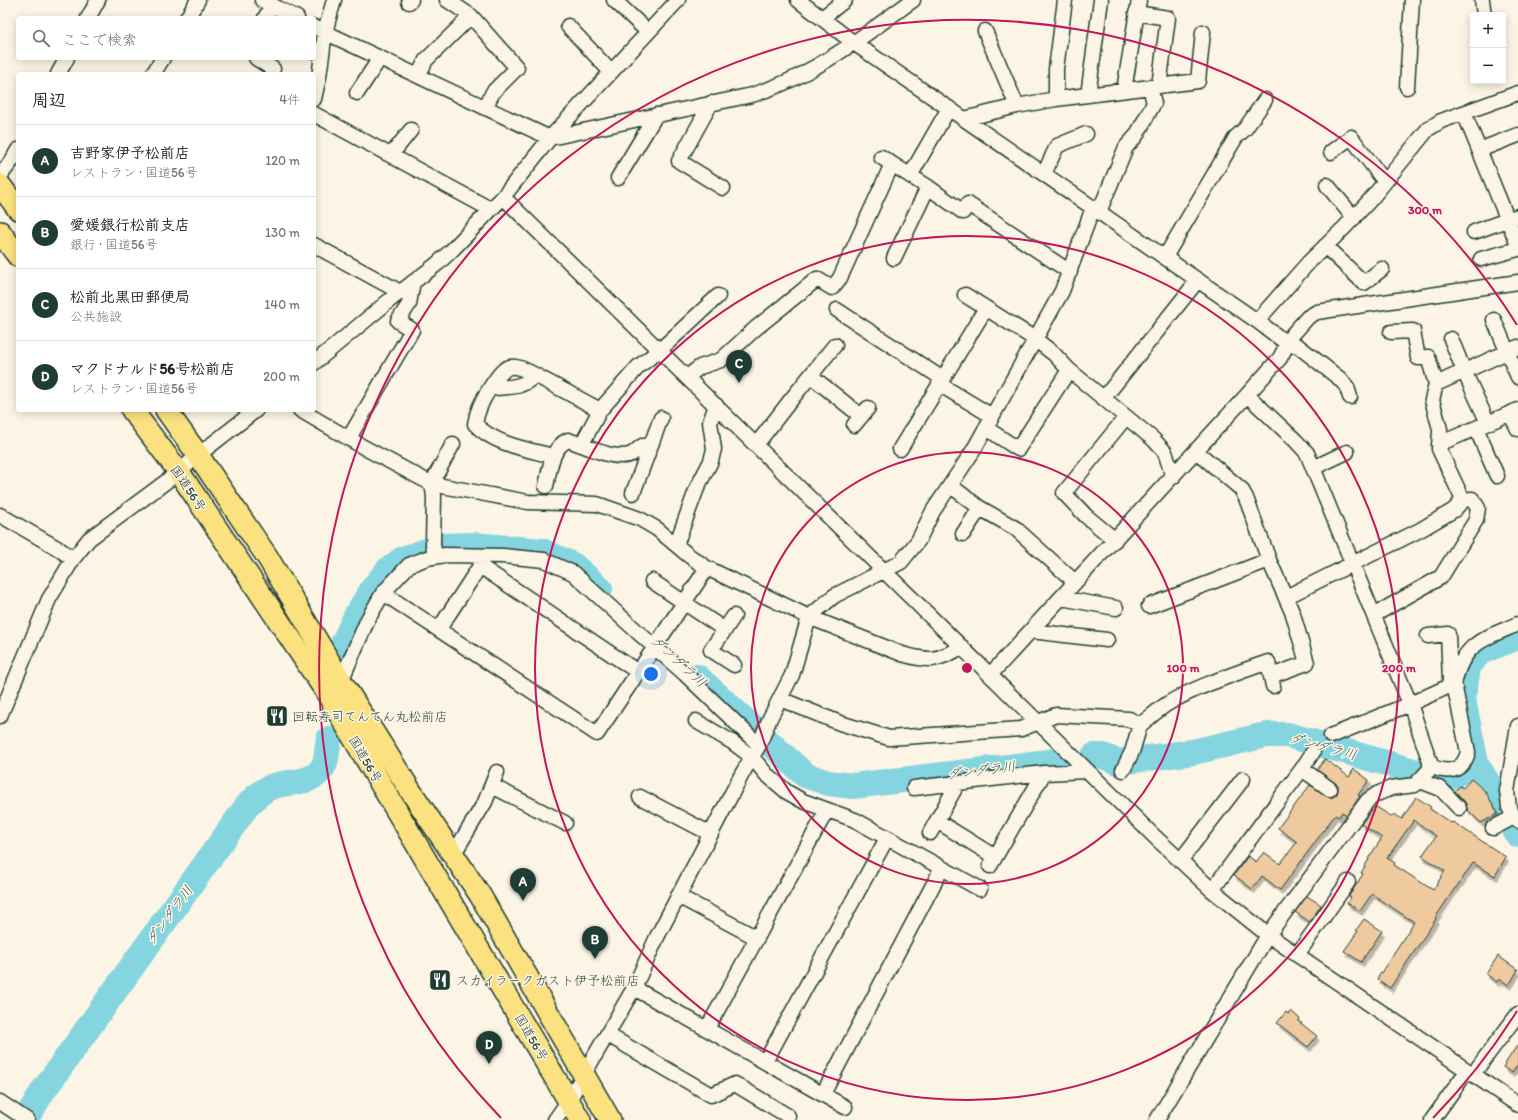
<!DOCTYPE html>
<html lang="ja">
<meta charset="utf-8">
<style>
:root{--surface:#fff;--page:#f2f2f2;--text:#222;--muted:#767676;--line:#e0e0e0;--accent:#1f3d34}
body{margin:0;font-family:Itim,"Klee One",sans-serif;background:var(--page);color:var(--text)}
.controls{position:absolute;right:12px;top:12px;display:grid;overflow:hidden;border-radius:4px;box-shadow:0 2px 10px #0003}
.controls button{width:36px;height:36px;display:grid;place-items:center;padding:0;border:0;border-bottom:1px solid var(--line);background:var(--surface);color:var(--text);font:20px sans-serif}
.you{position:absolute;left:651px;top:674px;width:14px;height:14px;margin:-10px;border:3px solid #fff;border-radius:50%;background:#1a73e8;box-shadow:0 0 0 6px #1a73e833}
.badge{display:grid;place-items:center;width:26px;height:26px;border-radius:50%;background:var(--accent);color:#fff;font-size:13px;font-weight:700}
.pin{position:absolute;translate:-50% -33px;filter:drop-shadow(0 1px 2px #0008)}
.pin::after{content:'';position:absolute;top:21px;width:14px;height:12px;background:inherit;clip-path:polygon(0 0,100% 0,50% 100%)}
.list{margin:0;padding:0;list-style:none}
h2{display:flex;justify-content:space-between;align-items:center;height:52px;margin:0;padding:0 16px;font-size:17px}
h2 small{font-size:13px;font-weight:400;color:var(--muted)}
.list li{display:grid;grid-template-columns:26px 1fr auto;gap:12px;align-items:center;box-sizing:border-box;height:72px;padding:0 16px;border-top:1px solid var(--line)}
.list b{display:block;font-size:15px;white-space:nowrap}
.list p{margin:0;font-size:13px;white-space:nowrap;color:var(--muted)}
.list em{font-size:13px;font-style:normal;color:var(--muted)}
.icon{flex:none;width:22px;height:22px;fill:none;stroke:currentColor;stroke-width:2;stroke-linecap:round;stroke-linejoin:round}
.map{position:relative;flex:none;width:1518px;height:1120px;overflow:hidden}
.search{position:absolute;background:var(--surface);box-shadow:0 2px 10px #0003;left:16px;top:16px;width:300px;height:44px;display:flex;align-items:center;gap:10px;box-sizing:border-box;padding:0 14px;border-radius:4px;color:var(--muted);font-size:15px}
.panel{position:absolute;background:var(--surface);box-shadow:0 2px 10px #0003;left:16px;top:72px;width:300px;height:340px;border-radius:4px}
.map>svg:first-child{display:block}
</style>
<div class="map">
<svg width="1518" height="1120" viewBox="0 0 1518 1120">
<defs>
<filter id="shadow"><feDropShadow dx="2.5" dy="4.5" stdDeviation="0" flood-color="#0004"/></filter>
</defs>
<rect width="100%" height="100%" fill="#fcf5e5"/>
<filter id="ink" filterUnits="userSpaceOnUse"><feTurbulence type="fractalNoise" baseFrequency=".025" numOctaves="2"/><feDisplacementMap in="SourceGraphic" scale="8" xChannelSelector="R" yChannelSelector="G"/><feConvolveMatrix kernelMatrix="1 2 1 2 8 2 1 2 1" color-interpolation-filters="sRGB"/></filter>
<g filter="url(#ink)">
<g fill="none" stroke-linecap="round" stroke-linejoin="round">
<!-- river -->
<path stroke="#85d5e0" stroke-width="26" d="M343 644 357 614 374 587 388 570 403 559 441 546 473 545 542 551 573 565 600 589
M697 677 805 775 828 783 853 786 1056 761
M1094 756H1103L1118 762 1193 752 1266 735H1288L1445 780 1476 763 1463 700 1468 667 1480 652 1518 637
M1476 763 1518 835
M25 1120 43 1091 247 806C254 799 261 791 271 787 289 780 316 786 325 763 327 756 327 747 329 739"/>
</g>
<!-- building -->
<path fill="#efca9f" stroke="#1f3d34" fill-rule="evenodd" filter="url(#shadow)" d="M1325 759 1349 777 1354 769 1369 780 1358 795 1360 796 1347 815 1342 812 1339 817 1335 815 1280 890 1262 876 1252 889 1234 875 1248 856 1256 862 1264 852 1280 864 1297 842 1278 828 1310 785 1329 797H1333L1337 794 1338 789V785L1317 770Z
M1471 779 1485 791 1498 813 1481 823 1467 809 1465 802 1455 791 1460 786 1463 788Z
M1416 797 1431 807 1430 809 1451 823 1453 822 1506 857 1495 876 1473 863 1456 888H1455L1435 918 1436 919 1390 988 1377 979 1414 922 1372 894 1360 911 1347 903 1351 897 1349 896 1363 874 1361 873 1369 859H1368L1382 838 1361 824 1375 806 1392 817 1394 814 1402 819ZM1414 820 1436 836 1422 856 1445 871 1433 890 1394 865 1395 863 1387 858Z
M1307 896 1321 905 1310 922 1295 912Z
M1364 919 1382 931 1361 962 1344 951 1358 931 1356 930Z
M1498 956 1518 970 1509 985 1499 979 1497 982 1486 974Z
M1291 1011 1300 1019 1298 1021 1317 1036 1308 1047 1277 1023 1286 1012 1288 1014Z
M1518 1044V1064L1512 1073 1503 1067Z"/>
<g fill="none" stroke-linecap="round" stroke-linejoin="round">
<!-- minor casing -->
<g stroke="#1f3d34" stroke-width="17">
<path id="minor" d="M262 0 297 18
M447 0 471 16 517 68 493 92 485 108
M614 0 648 32
M798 0 854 43 1257 321 1288 344 1298 346 1340 379 1347 387 1350 397
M1482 0 1484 15
M409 2 411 0
M1136 13 1168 18 1159 86
M88 18 98 0
M187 18 198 0
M265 18 272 5
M822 18 845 0
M568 26 611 72
M314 27 550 138 752 95C770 89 789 82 806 72 844 52 878 25 913 0
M985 31 1017 106
M256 58 273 69
M58 74 67 58
M153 74 163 58
M418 76 426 60 471 16
M1407 87 1412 0
M1124 90 1139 0
M357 93 380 58
M1088 95 1101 0
M314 99 319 77 325 32 334 0
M1056 99V69L1065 0
M711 103 679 161 723 188
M1464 113 1518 245
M314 114 490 209
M964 119 1017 106 1056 99 1198 81 1203 32
M1479 150 1518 135
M1331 152 1351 137 1385 182
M391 155 411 130
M881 157 928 187 963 212 968 204 1070 272
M1044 174 1057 146 1086 134
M0 176 13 159 18 150
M910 176 949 108
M618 178 656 115
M1327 185 1354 218
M503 197 1156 838 1212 890 1268 935 1518 1105
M1099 212 1126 147 1136 136 1154 103 1150 87
M1474 232 1518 216
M314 245 400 292
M1325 246 1364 283 1382 269
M1165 257 1236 137 1245 129 1265 100
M894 258 928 187
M1481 259 1518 249
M965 295 1035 339 1054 354 1069 370 1153 439 1165 452 1173 477
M837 310 943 379
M1494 320 1518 377
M1257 321 1309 262 1345 227 1371 199 1428 129 1441 121 1518 93
M1391 332 1413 331 1418 358 1428 357 1436 384 1432 400 1440 429 1439 449 1463 500
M1451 339 1464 371 1488 423
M314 363 390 300 437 264 451 251 503 197 550 138 678 0
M811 376 861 416
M687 377 700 367 721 360 756 328 817 279 832 288 840 278 892 164
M939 384 992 416
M1436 384 1518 347
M490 388C506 364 509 361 535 375
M1104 398 1198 280
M300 410 365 448 432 484 528 502 597 504 640 519 657 529 688 555 707 568 809 617 902 654C930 662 937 661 962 647
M1510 413 1518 429
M854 425 868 408
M986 428 1018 449 1069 370
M1476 428 1497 476
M349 438 412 330 398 321 409 304 413 282
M582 444 600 410 639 366 660 350 718 296
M1439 444 1518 410
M756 445 790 401 835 345
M900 449 986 308
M1196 451 1241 489 1246 498 1269 560 1293 614 1307 663 1271 676
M553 456C529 450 493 444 475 424 477 410 482 400 490 388 508 387 522 389 535 375L600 410
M1313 468 1347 452
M546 486C550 469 551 448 568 440 585 445 615 462 632 454 635 452 639 448 642 446H650
M951 486 980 508 1015 528 1075 582
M633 493 661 418
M0 515 59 549 73 559
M963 534 980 508
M1115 540 1086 516 1064 493 1126 417
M676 545 697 488 711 461 714 449 710 422 716 405
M435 556 433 544 434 496 432 484 436 475 453 444
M652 581 725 630
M383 593 597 734 707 568
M1286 597 1420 530 1454 510 1463 500 1472 499 1478 508 1476 520 1441 577 1374 615
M1061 598 1116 608
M1149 606 1269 560
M734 616 711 650 734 665
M439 629 480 566 638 672
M1031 631 1107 640
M1428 636 1448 634 1450 681
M990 675 1247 395 1280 358 1292 335 1308 317 1317 312 1518 282
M336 684 341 681 368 619 383 593 409 565 427 558 445 555 503 556 544 560 573 573 641 635 685 674 759 745
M780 699 840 723 889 738 1021 729 1056 715 1129 719 1140 725C1149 718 1158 710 1167 704 1195 687 1237 673 1268 662L1273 686
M0 716 49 599 73 559 89 539 179 472 198 455 256 410
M696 721 732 742 752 757 766 774 787 792 803 801 855 820 980 889
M1518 726 1507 791 1509 807 1514 817 1518 821
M1331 736 1410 704 1454 684C1463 643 1483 639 1518 624
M1431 766C1447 774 1463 772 1468 752L1454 684
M1302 769 1330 789
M1123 770 1132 752 1140 725
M1420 781 1441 789 1459 808
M492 786 565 823
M914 788 1044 773 1087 771
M640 797 711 834
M937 821 995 857
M1493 828 1514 817
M930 833 958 783
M453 855 485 802 497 772
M1180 861 1243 779
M990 866 1044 773
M1212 890 1302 769 1313 752
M678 896 757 938
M1297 955 1348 882
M634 988 845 1107
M707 1029 827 810
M608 1035 711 1095 735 1084 788 1116
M765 1062 887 838
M1473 1074 1518 1014
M823 1094 942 868
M0 1102 27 1120
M555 1120 569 1100 634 988 657 937 742 774 759 745 770 718 792 675 809 617 834 596 901 562 918 541 933 511 973 451 1062 291 1093 208
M1157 1120 1268 935 1368 800 1377 794 1391 788 1415 785 1430 769V762L1410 704 1307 453 1295 440 1247 395
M1432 1120 1467 1071"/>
</g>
<!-- highway casing -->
<g stroke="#1f3d34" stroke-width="24">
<path id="highway" d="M0 185 18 209
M0 232 18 256
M132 410 179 472 325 690 580 1120
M166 410 198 455 268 558 341 681 410 790 480 895 610 1120"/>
</g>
<!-- minor -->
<use href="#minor" stroke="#fcf5e5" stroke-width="14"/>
<!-- highway -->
<use href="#highway" stroke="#fbe180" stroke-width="21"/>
</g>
</g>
<!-- distance rings -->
<g fill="none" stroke="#c2185b" stroke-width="2">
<circle cx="967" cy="668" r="216"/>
<circle cx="967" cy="668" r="432"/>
<path d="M1517 1011A648 648 0 0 1 1433 1118M501 1118A648 648 0 1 1 1517 325"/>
</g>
<!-- icons -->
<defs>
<g id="restaurant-square" transform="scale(1.15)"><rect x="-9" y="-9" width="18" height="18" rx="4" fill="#1f3d34" stroke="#fcf5e5"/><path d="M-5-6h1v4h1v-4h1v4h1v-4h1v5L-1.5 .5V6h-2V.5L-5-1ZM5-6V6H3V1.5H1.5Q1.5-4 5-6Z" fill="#fff"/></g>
</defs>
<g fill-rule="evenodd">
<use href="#restaurant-square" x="277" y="716"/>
<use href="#restaurant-square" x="440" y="980"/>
</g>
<g text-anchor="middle" stroke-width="3" stroke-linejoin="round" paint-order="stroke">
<!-- street labels -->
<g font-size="13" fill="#1f3d34" stroke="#fcf5e5">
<text transform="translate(189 488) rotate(56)" y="5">国道56号</text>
<text transform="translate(366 759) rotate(59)" y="5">国道56号</text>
<text transform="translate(532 1037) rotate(59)" y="5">国道56号</text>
</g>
<!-- poi labels -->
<g font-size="13" fill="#1f3d34" stroke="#fcf5e5" text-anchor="start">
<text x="292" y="721">回転寿司てんてん丸松前店</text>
<text x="456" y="985">スカイラークガスト伊予松前店</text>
</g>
<!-- water labels -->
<g font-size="14" font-style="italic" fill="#335b56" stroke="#fcf5e5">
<text transform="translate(679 661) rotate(42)" y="5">ダンダラ川</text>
<text transform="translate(1323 746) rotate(15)" y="5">ダンダラ川</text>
<text transform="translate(981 770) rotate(-7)" y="5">ダンダラ川</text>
<text transform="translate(169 915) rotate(-54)" y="5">ダンダラ川</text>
</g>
</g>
<circle cx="967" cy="668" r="6" fill="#c2185b" stroke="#fcf5e5" stroke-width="2"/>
<g font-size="12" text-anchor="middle" font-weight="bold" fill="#c2185b" stroke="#fcf5e5" stroke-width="3" stroke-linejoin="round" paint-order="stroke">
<text x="1425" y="214">300 m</text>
<text x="1183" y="672">100 m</text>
<text x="1399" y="672">200 m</text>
</g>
</svg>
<div class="controls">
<button>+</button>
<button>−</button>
</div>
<div class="you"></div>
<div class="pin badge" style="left:523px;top:901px">A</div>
<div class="pin badge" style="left:595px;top:959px">B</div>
<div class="pin badge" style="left:739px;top:383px">C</div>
<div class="pin badge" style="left:489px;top:1064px">D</div>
<div class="search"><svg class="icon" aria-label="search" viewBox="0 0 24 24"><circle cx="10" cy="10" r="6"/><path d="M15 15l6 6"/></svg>ここで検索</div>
<section class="panel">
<h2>周辺<small>4件</small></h2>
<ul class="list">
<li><span class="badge">A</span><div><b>吉野家伊予松前店</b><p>レストラン · 国道56号</p></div><em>120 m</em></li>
<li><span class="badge">B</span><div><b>愛媛銀行松前支店</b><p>銀行 · 国道56号</p></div><em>130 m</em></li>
<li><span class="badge">C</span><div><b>松前北黒田郵便局</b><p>公共施設</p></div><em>140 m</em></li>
<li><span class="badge">D</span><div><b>マクドナルド56号松前店</b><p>レストラン · 国道56号</p></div><em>200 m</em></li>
</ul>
</section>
</div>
